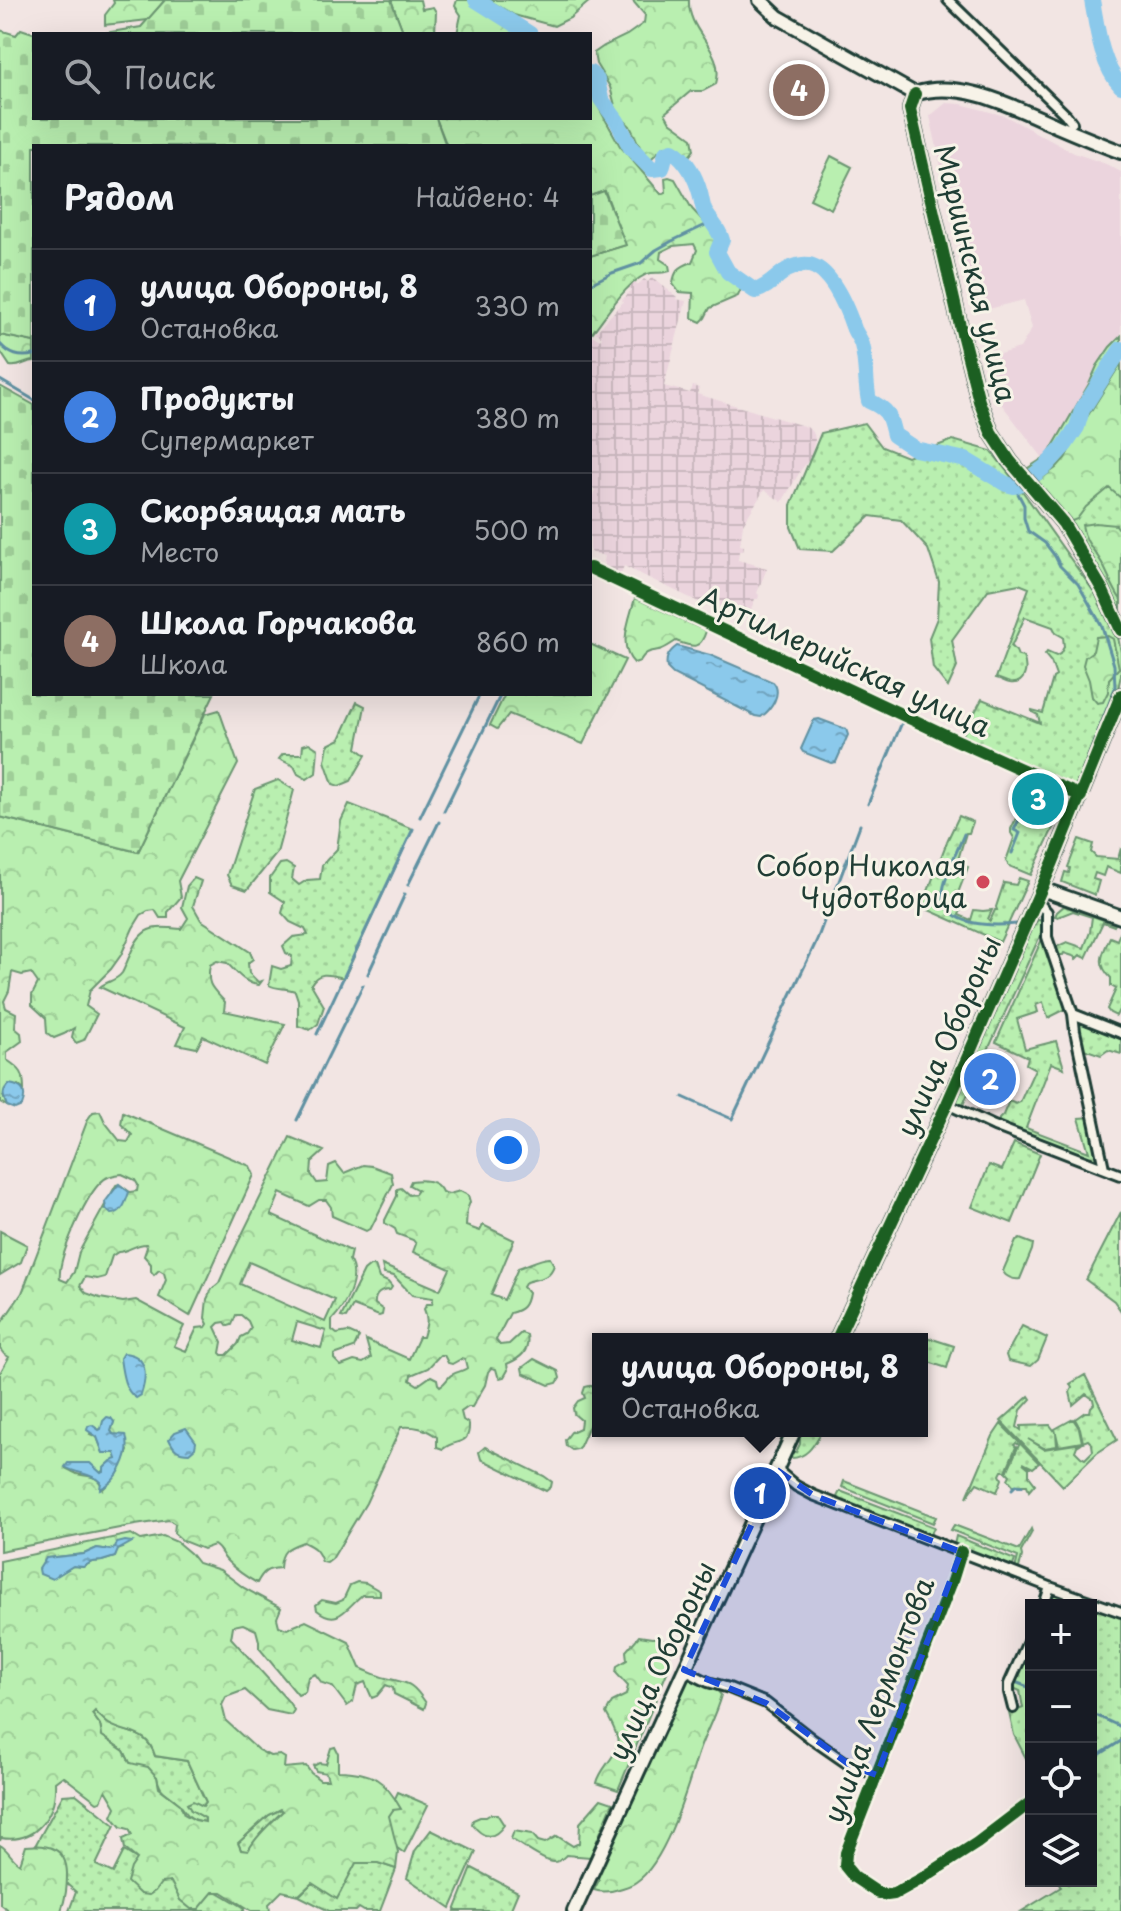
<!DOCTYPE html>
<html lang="ru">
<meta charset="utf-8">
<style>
:root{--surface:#171b24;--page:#20242c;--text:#f1f3f6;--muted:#9ea1a6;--line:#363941;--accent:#db2777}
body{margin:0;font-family:"Playpen Sans",sans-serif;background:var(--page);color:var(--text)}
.controls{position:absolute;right:24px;bottom:24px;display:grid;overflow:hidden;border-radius:0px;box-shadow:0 8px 32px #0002}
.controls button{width:72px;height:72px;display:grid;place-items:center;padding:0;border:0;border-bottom:2px solid var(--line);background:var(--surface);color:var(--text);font:40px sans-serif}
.you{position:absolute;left:508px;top:1150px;width:28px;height:28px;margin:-20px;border:6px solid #fff;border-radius:50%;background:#1a73e8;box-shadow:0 0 0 12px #1a73e833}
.badge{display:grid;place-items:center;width:52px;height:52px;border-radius:50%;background:var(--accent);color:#fff;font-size:26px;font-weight:700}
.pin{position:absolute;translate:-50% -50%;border:4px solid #fff;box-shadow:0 2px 8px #0006}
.popup{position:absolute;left:592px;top:1333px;width:336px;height:104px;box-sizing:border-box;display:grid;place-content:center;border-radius:0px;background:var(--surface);filter:drop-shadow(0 2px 6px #0005);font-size:26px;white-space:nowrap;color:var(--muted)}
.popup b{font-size:30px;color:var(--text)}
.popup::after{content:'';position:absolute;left:50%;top:100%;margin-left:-16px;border:16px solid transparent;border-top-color:var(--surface)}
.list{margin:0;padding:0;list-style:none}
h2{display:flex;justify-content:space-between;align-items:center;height:104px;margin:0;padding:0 32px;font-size:34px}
h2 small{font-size:26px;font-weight:400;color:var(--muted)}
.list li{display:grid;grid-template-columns:52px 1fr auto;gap:24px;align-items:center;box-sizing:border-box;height:112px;padding:0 32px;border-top:2px solid var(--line)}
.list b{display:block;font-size:30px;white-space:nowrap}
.list p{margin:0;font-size:26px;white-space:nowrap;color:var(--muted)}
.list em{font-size:26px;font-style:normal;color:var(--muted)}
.icon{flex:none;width:44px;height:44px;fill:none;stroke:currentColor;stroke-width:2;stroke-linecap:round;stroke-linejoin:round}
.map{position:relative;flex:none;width:1121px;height:1911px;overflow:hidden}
.search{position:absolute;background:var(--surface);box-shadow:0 8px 32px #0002;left:32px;top:32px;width:560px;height:88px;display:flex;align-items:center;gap:20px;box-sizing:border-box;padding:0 28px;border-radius:0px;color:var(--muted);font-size:30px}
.panel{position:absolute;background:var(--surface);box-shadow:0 8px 32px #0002;left:32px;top:144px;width:560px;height:552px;border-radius:0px}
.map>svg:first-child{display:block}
</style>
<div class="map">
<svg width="1121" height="1911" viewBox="0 0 1121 1911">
<defs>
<pattern id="industrial-grid" width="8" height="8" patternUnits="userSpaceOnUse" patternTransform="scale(2)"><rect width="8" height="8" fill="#ebd4dd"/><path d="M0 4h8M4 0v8" fill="none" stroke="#c9b7be"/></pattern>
<pattern id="green-dots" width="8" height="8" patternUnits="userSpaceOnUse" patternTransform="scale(2)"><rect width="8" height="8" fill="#b9efb0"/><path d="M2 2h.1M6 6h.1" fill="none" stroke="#9fce98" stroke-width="1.8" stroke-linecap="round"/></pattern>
<pattern id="forest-crowns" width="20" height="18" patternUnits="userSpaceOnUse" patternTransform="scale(2)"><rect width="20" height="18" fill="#b9efb0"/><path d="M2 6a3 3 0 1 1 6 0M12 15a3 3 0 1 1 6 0" fill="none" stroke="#9fce98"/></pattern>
<pattern id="wetland-marsh" width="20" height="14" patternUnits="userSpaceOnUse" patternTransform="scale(2)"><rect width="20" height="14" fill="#b9efb0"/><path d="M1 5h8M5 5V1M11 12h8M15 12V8" fill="none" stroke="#9fce98"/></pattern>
<pattern id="cemetery-stones" width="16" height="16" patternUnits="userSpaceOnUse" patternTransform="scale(2)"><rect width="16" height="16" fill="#b9efb0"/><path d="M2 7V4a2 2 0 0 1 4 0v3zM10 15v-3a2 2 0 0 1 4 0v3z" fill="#9fce98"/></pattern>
<pattern id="water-ripples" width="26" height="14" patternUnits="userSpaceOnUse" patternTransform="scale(2)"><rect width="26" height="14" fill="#8bc9eb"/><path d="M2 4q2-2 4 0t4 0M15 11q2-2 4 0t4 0" fill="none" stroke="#71a4bf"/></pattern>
</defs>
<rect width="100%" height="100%" fill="#f2e5e3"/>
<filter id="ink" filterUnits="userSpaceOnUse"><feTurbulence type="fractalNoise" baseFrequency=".0125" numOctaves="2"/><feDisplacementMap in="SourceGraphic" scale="16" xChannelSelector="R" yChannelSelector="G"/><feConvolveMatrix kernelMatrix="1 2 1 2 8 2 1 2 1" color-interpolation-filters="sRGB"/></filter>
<g filter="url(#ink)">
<!-- built -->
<path fill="#ebd4dd" d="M946 103 961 104 1005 116 1074 153 1106 164 1121 172V336L1110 347 1048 455 1043 458 996 397 977 329 988 327 996 355 1020 348 1032 328 1024 300 973 313 930 116Z"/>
<!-- industrial -->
<path fill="url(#industrial-grid)" d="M652 277 677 297 676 299 686 301 664 386 690 393 693 386 699 388 697 394 807 427 814 434 815 440 811 455 814 456 812 462 808 461 801 470 782 502 764 490 743 524 740 545 744 546 743 551H739L738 560 767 568 757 593 759 595 758 599H755L748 617 719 606 720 603 711 600 707 606 624 566 621 573 603 567 605 556 590 552V502L595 490 590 485V334L600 340 602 337 596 332 623 302 622 300 631 290 629 288 631 284 634 281 638 285 644 279 648 282Z"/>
<!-- green -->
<path fill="url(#green-dots)" stroke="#6c9672" stroke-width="2" d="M1121 363V611C1096 565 1067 523 1036 482Z
M864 423 882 447 907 457 953 440 991 451 1023 492 1104 606 1118 637 1121 652V675L1118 689 1084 779 1077 787H1068L962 736 982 699 1040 723 1038 715 1032 712V710L1043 713 1053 678 1056 676 1051 662 1045 655 1047 652 1056 656 1060 654 1064 647 1063 637 1056 633 1053 627 1025 617 1011 647 1016 651 1018 656 1023 657C1028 668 1026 685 1010 683 1005 682 1001 679 996 678L1029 588 1019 584 988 590 952 640 957 667 948 687 933 668 929 638 937 618 939 582 928 549 901 520 870 516 833 551 800 549 791 527V505L821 433Z
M357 702 365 706 357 748 366 755 351 781 339 786 333 784 325 761 328 745 340 739Z
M309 743 318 749 316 773 307 779 298 774 294 766 279 759 283 754H302L303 745Z
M278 780 294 790 277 853 247 890 232 885 227 875 255 789Z
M1032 791 1063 807 1031 875 1009 866 1006 861 1014 838 1011 833V829L1024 802H1027L1030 797 1037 800 1039 798 1031 794Z
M349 804 413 829 344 978C331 975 319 970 311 984L324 1006 318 1024 310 1030 298 1026V1000L295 991C285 987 278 990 269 985L272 966 281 969 291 966 292 956 286 953 283 946 293 937 308 935 305 929 290 922 282 913 285 902 270 892V878L280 864 286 863 294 868 292 879 299 885 307 880 320 879 322 865 337 849 341 821Z
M959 816 973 822 969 833H966L957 863 968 867 958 893 963 904 959 915 971 920 974 910 983 911 992 910 988 919 990 921 995 910H997L996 907 1004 883 1016 885 1019 878 1028 881 1000 942 922 907 948 839Z
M1079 839 1093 844 1091 852 1096 857 1118 859 1121 848V861L1119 860 1121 862V873L1106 867 1103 876 1095 873 1093 879 1099 881 1095 895 1062 882 1065 872 1069 873 1070 868 1068 867Z
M1064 906 1115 924 1114 926 1103 922 1086 958 1080 955 1076 959V957L1064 953 1063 955H1057L1072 1003 1076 1009 1087 1013 1078 1012 1071 1003 1049 934 1050 930 1053 931 1051 939 1054 948 1067 942 1084 948 1090 932 1092 917 1073 911 1058 917 1055 916 1057 912Z
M1038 920 1043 921 1044 927 962 1107H960L955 1100 1030 928Z
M1121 930V1006L1116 1016 1110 1013 1107 1009 1116 989 1111 986V978C1096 963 1102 955 1110 937L1117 940Z
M1045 938 1068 1008 1048 1018 1043 1002 1036 1005 1038 1012 1017 1019 1025 1049 1056 1041 1064 1068 1051 1063 1026 1128 1089 1152 1079 1118 1092 1117 1099 1155 1096 1160 999 1123V1119L1003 1115 1009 1101 1016 1104 1020 1102 1035 1069 1026 1064 1028 1057 996 1042 1042 939Z
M1085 1021 1121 1035V1054L1108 1050 1101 1055 1084 1049 1080 1050 1078 1023Z
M1014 1143 1040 1154 1012 1223 972 1207 989 1165 1002 1170Z
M1121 1212V1311L1114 1301 1086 1280Z
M1022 1326 1047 1338 1038 1360 1031 1366 1008 1361 1006 1355Z
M920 1335 954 1346 947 1368 922 1360V1339H919Z
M1085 1375 1117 1440 1097 1453 1063 1486 1001 1421 1029 1396 1031 1399 1021 1410 1017 1427 1021 1430V1426L1050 1425 1056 1433 1057 1446 1044 1448 1028 1439 1044 1449 1082 1443 1077 1446 1075 1451 1081 1457 1085 1459 1093 1451 1092 1444 1088 1440 1083 1442 1080 1428 1075 1419 1085 1412H1090L1091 1407 1094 1404 1093 1399 1086 1394 1073 1405 1070 1392 1072 1388 1070 1384Z
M1073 1419 1079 1428 1082 1442 1059 1446 1055 1429Z
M1001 1424 1039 1463 1033 1468 1023 1463 1029 1468V1476L1035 1484 1029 1491 1027 1485H1013L1008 1479 1010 1475 1007 1472 1019 1445 1016 1443 1014 1445 1016 1447 1006 1471H1002L1000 1475 1002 1479 997 1492 977 1483 967 1497 993 1436Z
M800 1431H822C814 1444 808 1458 791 1458L790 1454 792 1451 796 1452 800 1444V1440L797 1439Z
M844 1481 936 1517 933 1523 842 1487Z
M840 1491 934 1527 931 1534 928 1536 838 1501 837 1497Z
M954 1525 1019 1550 1031 1529 1032 1532 1021 1552 1022 1556 1019 1568 1015 1569 1018 1557 951 1530Z
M956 1536 1015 1560 1012 1568 954 1545Z
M1053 1591 1121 1615V1911H1022L1061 1887 1058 1881H1091V1605H1047Z
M1031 1640V1768L1014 1735 1009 1713 1023 1708 1020 1691 1011 1687Z
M95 1711C100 1715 104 1721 109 1724 129 1735 147 1730 155 1756L187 1761 206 1802 203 1806 191 1810 205 1818 206 1822C185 1819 190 1815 178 1803 168 1792 160 1794 157 1777L130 1763 124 1751 102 1736 100 1725 92 1714Z
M398 1792 428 1805 404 1853 378 1834Z
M76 1794 115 1825 96 1865 113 1873 124 1851 175 1883 194 1878 245 1908 244 1911H69L76 1892 60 1878 26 1862 63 1795Z
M281 1809 283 1811C270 1824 256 1836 248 1852L241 1850 238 1843 269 1815Z
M431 1830 476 1852 451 1908 407 1878 415 1851Z
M356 1863H378L396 1869 380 1911H364L359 1908 356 1911H329L299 1896 312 1883Z
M472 1868 518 1892 510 1911H455Z"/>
<!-- forest -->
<path fill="url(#forest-crowns)" stroke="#6c9672" stroke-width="2" fill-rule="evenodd" d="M113 0H165L148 20 105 25V15L114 3Z
M391 0H420L422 9 433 7 436 12 435 33 437 34H404Z
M457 0H472L521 34H457L461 15 455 6Z
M489 0H591L570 18 554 26 514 15Z
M632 0H689C687 33 726 49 716 84L703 91H691L665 113 670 122 692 138 694 150 687 159 672 147 664 146 650 160 641 149 630 126 617 113 610 87 596 64 594 53 604 46 627 35 644 23 645 15Z
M590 79 595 84 599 108 620 146 661 194 666 192 665 178 669 177 675 179 692 209 716 235C713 262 722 271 741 289L738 296 710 308 705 318 701 322 692 318 693 293 679 292 673 284C674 271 679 267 692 262L697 250 694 244 673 246 661 252 660 259 669 265 670 271C663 274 658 272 651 273 629 277 606 316 592 333L590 332V256L625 245 605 191 590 196V146H447L436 118H590Z
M0 335 34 342V361C24 361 21 368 10 366L0 351Z
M1121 363V498L1109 488 1086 507 1077 519 1067 523 1036 482 1055 468 1065 458 1083 423Z
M1095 523 1116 525 1121 532V600C1114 590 1109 577 1103 565 1095 550 1085 544 1082 525Z
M635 598 706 631C700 651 692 647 676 641 671 644 665 649 659 650 649 652 646 651 640 661L634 663C617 646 630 618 635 598Z
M1108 636 1113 639 1119 668 1109 679 1108 692 1103 702 1097 703 1092 697 1089 680 1083 665 1085 657 1093 651 1096 637Z
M590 644 625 660 583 744 509 714 497 729 490 725 505 694H590Z
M219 710 238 764 178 881 181 897 168 912V918H160L155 910 148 911 141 915 133 928 121 955 111 969 90 990 86 1006 97 1014 84 1040 76 1043 72 1037 74 1028 64 1034 54 1038 47 1033 46 1018 32 1005V995L38 983 31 973 22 975 12 972 9 991 4 1001 6 1008 16 1013 15 1028 21 1033 22 1041 7 1052V1060C22 1070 24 1073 24 1090L18 1085 3 1096 7 1106 0 1102V817L138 852 205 714Z
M194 878 201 881 193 906 201 920 250 952 253 959 248 963 249 973 258 982 262 981 259 985C245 984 236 972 227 963L217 961 210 965C206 985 212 988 225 1002L224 1011 285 1024 265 1065 203 1036 197 1048 177 1044 185 1027 100 987C107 981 116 981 122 973 125 968 127 961 130 955 141 926 152 926 181 929L188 918 182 907 187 886Z
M100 1111 105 1122 120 1141 128 1142 132 1135 121 1124 123 1112 250 1166 254 1175 190 1316 159 1297 166 1280 164 1273 159 1270 154 1275 151 1271V1264L144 1256 147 1247 146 1244C135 1244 128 1252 118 1252L112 1256 105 1277 97 1279 85 1277 80 1286 86 1293 100 1298 123 1302 136 1300 184 1326 174 1346 186 1351 197 1328 206 1327 208 1324 205 1318 207 1299 212 1289 219 1283 227 1265 290 1137 324 1151 312 1162 311 1174 317 1183 327 1182 329 1166 336 1163 344 1173 363 1165 372 1166 391 1173 393 1184 371 1228 366 1231 332 1216 331 1207 326 1200H319L309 1206 280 1193 271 1215 351 1251 349 1260C361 1278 345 1306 332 1320V1330L337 1334 348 1332 359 1337 354 1348 334 1355V1359L341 1366 354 1361 363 1363 371 1358 366 1340 409 1359 419 1337H423C426 1326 429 1320 424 1309L427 1304H432L433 1298 412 1295 394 1276 384 1274 382 1265 440 1290 450 1269 413 1252 416 1244 413 1240 397 1234 395 1229 385 1223V1220L397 1196V1189L401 1188 409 1195 415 1194 418 1190 409 1185 411 1181C424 1179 437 1180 442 1192L449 1194 460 1191 468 1195 470 1202 467 1210 466 1226 480 1231 483 1225 514 1240 491 1295 504 1300 518 1268C529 1265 539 1258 550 1258L554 1265C549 1280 538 1278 526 1282L523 1287 528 1293C526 1306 522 1310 510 1313L496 1340 500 1345 509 1344 521 1333 527 1335C530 1351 521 1358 507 1364L508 1370 504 1377 500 1378 498 1376 496 1369 491 1368 488 1372 485 1385 472 1407H468L461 1412 463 1420 469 1424C470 1447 456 1438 443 1449L437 1447V1437C425 1428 415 1426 401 1427L366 1503 332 1559 327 1563 322 1562C318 1550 314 1547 303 1542 287 1548 281 1550 280 1568 267 1569 263 1571 257 1583 246 1577 236 1570 227 1561 221 1555 222 1550 214 1545L203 1549 183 1541 174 1533 175 1524 169 1520 135 1525 0 1551V1373L9 1357 4 1354 0 1349V1325L22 1293 88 1119 93 1112ZM122 1174 135 1180 138 1185 137 1191 130 1192 119 1184 116 1185 79 1252 74 1272 67 1282 60 1279C57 1259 85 1199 99 1184 106 1176 113 1175 122 1174ZM249 1262 335 1300 325 1322 240 1284ZM236 1315H241L248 1321 251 1328 247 1334 241 1337 238 1344 227 1355H222L220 1353 222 1342 215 1327 219 1323 225 1322 228 1326 232 1325ZM297 1322 326 1331 321 1348 292 1340ZM440 1355H444L448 1363 452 1364 461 1359 465 1360 467 1368C462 1372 454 1372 450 1376 446 1380 446 1383 440 1386L438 1384 437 1379 431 1376 418 1385 410 1380 411 1375 428 1368ZM114 1422 111 1431 114 1435H122L128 1451 118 1473 103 1489C98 1474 89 1477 77 1474 74 1473 68 1469 65 1468L93 1467 101 1473 118 1459 117 1455 113 1452 103 1453 97 1437 90 1434 94 1427 99 1430Z
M0 1231 27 1245 21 1262 0 1275Z
M370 1266H375L379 1278 388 1282 392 1287 390 1290C381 1290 374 1294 375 1304L383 1310 382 1315 379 1316 353 1306 346 1318 341 1317 364 1271Z
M534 1359 558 1371 560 1378 557 1383 549 1385 523 1373 522 1368Z
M593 1385 598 1388V1406L580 1446 577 1449 572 1450 566 1446 565 1440 571 1432 580 1428 581 1420 574 1414 573 1408 578 1401 585 1398 583 1393 585 1387Z
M485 1447 544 1476 552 1482 551 1487 546 1491 481 1459 479 1452Z
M131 1534 141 1540 163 1536 177 1542 190 1553 198 1563 220 1570 244 1588 281 1608 277 1618 279 1626 287 1629 306 1621 349 1642 360 1668C368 1671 377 1676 386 1678 409 1684 411 1681 426 1703L424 1709 394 1694 393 1688 386 1685 377 1696 372 1698 365 1682 357 1685 353 1702 347 1706 332 1686 322 1683 315 1674 308 1677 305 1692 298 1695 259 1648V1641L256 1630 243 1624 233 1626 231 1638 288 1701 294 1710 291 1715 267 1710 245 1690 226 1697 222 1705 226 1721 258 1750 270 1756 280 1755 285 1758 284 1768 306 1766 311 1773 320 1780H328L326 1773 316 1771 313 1766 319 1763 326 1764 331 1748 335 1747 338 1753V1771C372 1772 384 1778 401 1809L393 1810 389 1816 398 1852 396 1869 378 1863H356L337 1899 312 1883 299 1895 282 1891 269 1904 270 1911H252L222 1892H213L199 1909H191L180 1900 171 1882 161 1883 155 1891 149 1895 140 1894 127 1882 131 1868 137 1859 125 1849 123 1839 132 1835 129 1829 121 1827 112 1816 116 1807 106 1790 101 1801 97 1802 63 1776 55 1782C57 1814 36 1844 1 1838L0 1841V1561ZM97 1548 110 1550 123 1548 117 1550 115 1557 102 1561 92 1562 83 1567 73 1566 52 1578 46 1558 84 1554ZM95 1711C99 1715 104 1721 109 1724 128 1735 148 1730 155 1756L187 1761 206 1802 203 1806 193 1801 187 1804 191 1810 205 1818V1822L195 1820 184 1814 180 1804 159 1788 157 1777 148 1767 130 1763 124 1751 102 1736 100 1725 92 1714ZM281 1809 283 1811C270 1824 256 1836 248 1851L241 1850 238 1843 269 1815Z
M357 1582 366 1583 380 1591V1595H362C346 1608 338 1627 317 1610L316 1605 322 1600 336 1603 343 1600 350 1585Z
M639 1636 652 1638 660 1637C671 1647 671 1656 668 1670L618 1790 597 1783C600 1767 622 1753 617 1737 615 1729 610 1720 606 1713L612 1702 626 1695 628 1686 616 1673 617 1666 627 1660 626 1651Z
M691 1676C701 1681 715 1686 721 1695 715 1718 702 1738 696 1760 686 1792 665 1863 636 1882 631 1886 625 1887 619 1889 610 1892 603 1893 594 1890L599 1880 596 1878 687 1677Z
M601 1799 613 1803 590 1857 566 1855C563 1858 560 1862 554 1862 545 1863 520 1844 511 1839L514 1831 532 1834 538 1841 545 1843 557 1836 573 1846 579 1843 580 1823Z
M491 1814H497L504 1825C493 1841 483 1838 472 1824L473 1820 480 1817H486Z
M0 1845C9 1850 11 1859 20 1864L26 1846C49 1844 66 1848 67 1873 67 1888 66 1897 61 1911H9L0 1904Z"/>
<!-- wetland -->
<path fill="url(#wetland-marsh)" stroke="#6c9672" stroke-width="2" d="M1121 336V363L1083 423 1065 458 1056 468 1036 482 1025 470 1048 455 1090 382 1097 366 1110 347Z"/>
<!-- cemetery -->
<path fill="url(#cemetery-stones)" stroke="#6c9672" stroke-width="2" d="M165 0H391L404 34H99L141 27Z
M21 29 36 34H34V118H436L446 146H34V342L0 335V30L16 35Z
M604 191 626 245 590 256V196Z
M0 386 34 405V694H214L138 852 0 817Z"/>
<!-- pitch -->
<path fill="#b9efb0" stroke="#6c9672" stroke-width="2" d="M831 156 852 167 831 209 810 199Z
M1020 1239 1033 1244 1032 1250 1020 1279C1014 1280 1005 1277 1003 1271L1016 1241Z"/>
<!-- water -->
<path fill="url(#water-ripples)" stroke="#6091a2" stroke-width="2" d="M677 646 710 655 773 682C783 693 771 710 761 717L755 716 673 674 667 668C665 657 669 652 677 646Z
M819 719 846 729 848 735 836 762 831 763 803 752 801 749 814 720Z
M9 1084C24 1086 27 1093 22 1106L15 1109 7 1106C3 1096 1 1092 9 1084Z
M119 1184 129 1192C126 1201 123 1214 111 1214L106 1209 105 1202Z
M123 1353C149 1355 147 1376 141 1395L136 1398C124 1391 122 1372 120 1358Z
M107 1417 111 1418 114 1422 111 1431 113 1434 126 1435C132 1454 118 1482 100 1489L101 1482C91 1473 77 1474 65 1467L68 1463H90L101 1473 104 1472V1468L111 1461 117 1459 115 1453H103L97 1437 87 1430 88 1426 92 1425 99 1430 101 1429 103 1421Z
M186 1428 196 1442 195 1448 189 1453C178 1453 174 1450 169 1439L175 1432Z
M125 1541 132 1542 118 1550 115 1557 102 1561 92 1562 83 1567 73 1566 52 1579 40 1574 39 1569 46 1558 84 1554 97 1548 110 1550 115 1548 117 1543Z"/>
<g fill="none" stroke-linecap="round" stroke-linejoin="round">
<!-- stream -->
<path stroke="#6091a2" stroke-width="3" d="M590 284 612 273 641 263 656 250 672 241 712 222
M0 344C10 355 19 358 34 355
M0 380 34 400
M1014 486 1024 505V518L1028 531 1045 543 1055 556 1060 566 1078 584 1102 626 1114 665 1115 688 1078 782
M590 575 903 720 868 804
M444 811 501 694
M420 817 480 694
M964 834C959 847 942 881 943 894 946 928 993 926 1017 924
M1012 853 1020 833 1014 830 1030 797
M408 885 439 822
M368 974 405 894
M317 1034 413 829
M683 1097 732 1119 817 940 860 825
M297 1120 363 985
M1012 1489 1016 1485 1022 1486
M1015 1682 1031 1688
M1091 1713 1121 1727
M1091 1760 1121 1741"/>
<!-- river -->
<path stroke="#8bc9eb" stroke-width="16" d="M476 0 530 34
M1092 0C1097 28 1101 65 1121 86
M590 73 597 80 601 99 617 121 631 148 652 169 662 168 666 153 672 151C686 158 696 178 700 193 702 200 702 206 705 212 711 222 719 229 722 240L717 252 728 272 755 291C776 285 778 268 803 265 829 262 847 309 854 329 856 334 861 340 862 345 867 363 865 383 869 401 889 410 889 415 894 435L915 449 966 460 1006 484 1014 486 1025 482 1046 466 1065 445 1077 427 1082 410 1121 349"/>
<!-- street casing -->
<g stroke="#1f3d34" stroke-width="14">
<path id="street" d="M948 0 1066 115 1072 123
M590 568 956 740 1081 796
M1036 900 1047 912V937L1073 1014 1075 1031 1104 1168
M1073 1014 1121 1033
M947 1104 994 1126 1121 1175
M777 1470 796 1486 813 1495 1050 1587 1121 1612
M961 1552 952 1581 846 1853 845 1866 854 1877 878 1893 887 1895 894 1894 921 1879 977 1843 1031 1802
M1044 1605 1050 1587
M684 1670 708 1682 729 1688 766 1703 812 1739 851 1766 877 1775
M1013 1708 1009 1692V1684L1031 1635"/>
</g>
<!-- secondary casing -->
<g stroke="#1f3d34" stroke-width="18">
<path id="secondary" d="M760 0 778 17 915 94C960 78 1016 108 1057 126 1078 135 1100 144 1121 152
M915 94 910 109 960 326 979 401 991 432 1010 461 1063 523 1102 589 1121 630
M1042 889 1121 917
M837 1339 947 1104 1053 862 1121 695
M574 1911 794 1431"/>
</g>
<!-- street -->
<use href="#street" stroke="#f7f3e8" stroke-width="8"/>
<!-- secondary -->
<use href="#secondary" stroke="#f7f3e8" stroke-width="12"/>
<!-- cycleway casing -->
<g stroke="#f7f3e8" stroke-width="17">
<path id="cycleway" d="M915 94 910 109 960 326 979 401 991 432 1010 461 1063 523 1102 589 1121 630
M590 568 956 740 1081 796
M837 1339 947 1104 1053 862 1121 695
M961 1552 952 1581 846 1853 845 1866 854 1877 878 1893 887 1895 894 1894 921 1879 977 1843 1031 1802"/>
</g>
<!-- cycleway -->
<use href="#cycleway" stroke="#1b5e20" stroke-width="12"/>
</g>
</g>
<!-- marked area -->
<path fill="#1d4ed8" fill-opacity="0.2" stroke="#1d4ed8" stroke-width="6" stroke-dasharray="16 10" stroke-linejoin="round" d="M777 1470 813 1495 961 1552 877 1775 851 1766 766 1703 684 1670Z"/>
<!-- markers -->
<circle fill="#d1495b" stroke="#f7f3e8" stroke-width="3" cx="983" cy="882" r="8"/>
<g text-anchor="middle" stroke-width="6" stroke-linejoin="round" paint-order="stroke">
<!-- street labels -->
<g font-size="28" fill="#1f3d34" stroke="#f7f3e8">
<text transform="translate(975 274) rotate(76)" y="10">Мариинская улица</text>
<text transform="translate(845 662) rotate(25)" y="10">Артиллерийская улица</text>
<text transform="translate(949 1036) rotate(-66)" y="10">улица Обороны</text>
<text transform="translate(662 1661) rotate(-65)" y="10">улица Обороны</text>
<text transform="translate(879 1700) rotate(-69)" y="10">улица Лермонтова</text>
</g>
<!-- poi labels -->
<g font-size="28" fill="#1f3d34" stroke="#f7f3e8" text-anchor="end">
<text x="967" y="876">Собор Николая<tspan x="967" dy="32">Чудотворца</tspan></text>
</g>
</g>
</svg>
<div class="controls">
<button>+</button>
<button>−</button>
<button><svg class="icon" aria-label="locate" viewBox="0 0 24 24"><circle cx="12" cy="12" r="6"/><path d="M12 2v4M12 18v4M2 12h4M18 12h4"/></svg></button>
<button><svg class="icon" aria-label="layers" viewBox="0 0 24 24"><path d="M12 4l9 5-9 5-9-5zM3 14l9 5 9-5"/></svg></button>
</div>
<div class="you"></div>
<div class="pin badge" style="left:760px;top:1493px;background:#1a4fb4">1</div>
<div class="popup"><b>улица Обороны, 8</b>Остановка</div>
<div class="pin badge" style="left:990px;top:1079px;background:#3f7fe0">2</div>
<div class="pin badge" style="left:1038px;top:799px;background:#0f9aa8">3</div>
<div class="pin badge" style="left:799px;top:90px;background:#8d6e63">4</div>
<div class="search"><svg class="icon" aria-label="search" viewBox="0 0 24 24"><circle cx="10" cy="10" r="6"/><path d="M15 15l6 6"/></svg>Поиск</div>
<section class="panel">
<h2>Рядом<small>Найдено: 4</small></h2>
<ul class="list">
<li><span class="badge" style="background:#1a4fb4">1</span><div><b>улица Обороны, 8</b><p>Остановка</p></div><em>330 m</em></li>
<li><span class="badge" style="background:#3f7fe0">2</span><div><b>Продукты</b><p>Супермаркет</p></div><em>380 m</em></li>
<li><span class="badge" style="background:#0f9aa8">3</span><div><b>Скорбящая мать</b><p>Место</p></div><em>500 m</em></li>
<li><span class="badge" style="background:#8d6e63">4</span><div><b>Школа Горчакова</b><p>Школа</p></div><em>860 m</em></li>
</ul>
</section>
</div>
